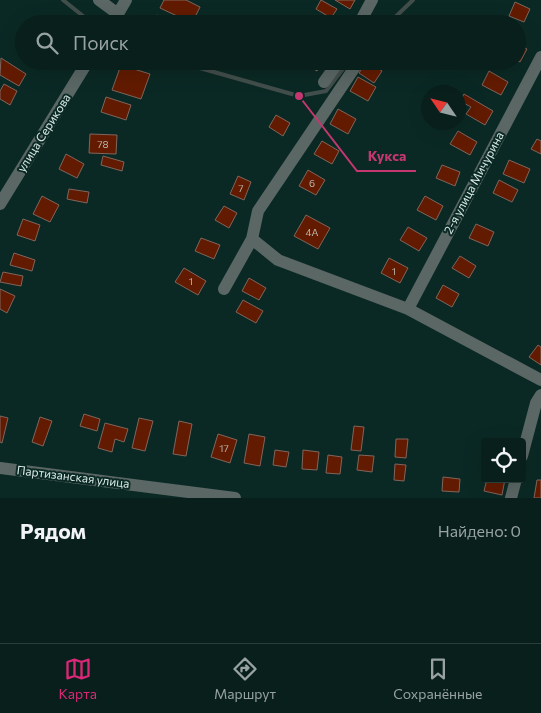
<!DOCTYPE html>
<html lang="ru">
<meta charset="utf-8">
<style>
:root{--surface:#081f1b;--page:#162c28;--text:#f1f3f6;--muted:#98a2a3;--line:#293d3a;--accent:#db2777}
body{margin:0;font-family:Commissioner,sans-serif;background:var(--page);color:var(--text)}
.controls{position:absolute;right:15px;bottom:15px;display:grid;overflow:hidden;border-radius:5px;box-shadow:0 5px 20px #0002}
.controls button{width:45px;height:45px;display:grid;place-items:center;padding:0;border:0;border-bottom:1px solid var(--line);background:var(--surface);color:var(--text);font:25px sans-serif}
.compass{position:absolute;left:421px;top:85px;width:45px;height:45px;border-radius:50%;background:var(--surface);box-shadow:0 5px 20px #0002;rotate:305deg}
.list{margin:0;padding:0;list-style:none}
h2{display:flex;justify-content:space-between;align-items:center;height:65px;margin:0;padding:0 20px;font-size:21px}
h2 small{font-size:16px;font-weight:400;color:var(--muted)}
.icon{flex:none;width:28px;height:28px;fill:none;stroke:currentColor;stroke-width:2;stroke-linecap:round;stroke-linejoin:round}
.map{position:relative;flex:none;width:541px;height:498px;overflow:hidden}
.search{position:absolute;background:var(--surface);box-shadow:0 5px 20px #0002;left:15px;right:15px;top:15px;height:55px;display:flex;align-items:center;gap:12px;box-sizing:border-box;padding:0 18px;border-radius:28px;color:var(--muted);font-size:19px}
.sheet{height:145px;background:var(--surface)}
nav{display:flex;justify-content:space-around;align-items:center;box-sizing:border-box;height:70px;border-top:1px solid var(--line);background:var(--surface);font-size:14px;color:var(--muted)}
nav a{display:grid;justify-items:center;gap:2px}
nav .on{color:var(--accent)}
.map>svg:first-child{display:block}
</style>
<div class="map">
<svg width="541" height="498" viewBox="0 0 541 498">
<rect width="100%" height="100%" fill="#0b2924"/>
<g fill="none" stroke-linecap="round" stroke-linejoin="round">
<!-- stream -->
<path stroke="#424e4b" stroke-width="4" d="M63 0 93 24
M388 24 413 0
M175 61 299 96 326 91 349 61"/>
</g>
<!-- building -->
<path fill="#621b00" stroke="#80655c" d="M164 0H186L200 7 192 23 160 8Z
M321 0 337 9 331 18 316 9Z
M335 0H355L350 9Z
M515 2 530 9 524 22 509 16Z
M157 15 172 22V24H153Z
M517 44 527 49 520 62 517 60Z
M1 58 26 74 19 86 0 75Z
M300 61H323L317 71Z
M367 61 382 71 374 83 359 73Z
M121 65 150 74 141 99 112 90Z
M489 71 508 82 501 95 482 85Z
M358 77 376 87 368 101 350 91Z
M4 84 17 91 10 105 0 99V91Z
M464 94 493 111 485 125 466 114 471 107 460 101Z
M106 97 131 105 126 120 101 112Z
M338 109 356 119 348 134 330 124Z
M276 115 290 123 283 136 269 127Z
M458 131 477 142 470 155 450 144Z
M90 134 117 135 116 154 89 153Z
M537 139 541 141V154L531 149Z
M322 141 339 151 332 164 314 154Z
M66 154 84 164 77 178 59 169Z
M103 156 124 162 122 171 101 165Z
M509 160 530 169 524 183 503 174Z
M442 165 460 172 455 186 436 178Z
M308 170 325 180 316 195 299 186Z
M238 176 251 182 244 200 230 194Z
M499 180 518 190 512 202 493 193Z
M69 189 89 192 87 203 67 199Z
M42 196 59 205 50 222 33 214Z
M425 196 443 206 436 220 417 210Z
M224 206 237 213 229 228 215 220Z
M306 215 330 228 318 249 294 236Z
M23 219 40 225 35 241 17 235Z
M476 224 494 232 488 246 469 238Z
M408 227 427 238 419 251 400 240Z
M201 238 220 245 214 259 195 251Z
M14 253 35 260 32 271 10 265Z
M460 256 476 266 469 278 452 268Z
M389 258 408 268 400 283 381 273Z
M184 268 206 281 198 295 175 282Z
M3 272 23 276 21 286 0 282Z
M249 278 266 288 259 300 242 291Z
M443 285 459 294 452 307 436 298Z
M0 289 15 296 7 313 0 309Z
M243 300 263 311 256 323 236 312Z
M538 345 541 347V365L529 357Z
M84 414 100 419 97 431 80 426Z
M0 416 8 418 2 443 0 442Z
M40 417 52 421 43 446 32 442Z
M139 418 153 421 145 451 132 448Z
M179 421 192 424 186 456 173 454Z
M105 423 128 429 124 442 115 439 112 452 98 448Z
M354 426 364 427 361 451 351 450Z
M218 434 237 440 230 463 211 457Z
M249 434 265 437 260 466 244 463Z
M396 439H408L406 458 395 457Z
M275 450 289 452 286 467 273 465Z
M303 450 319 452 317 470 302 469Z
M328 455 342 457 340 474 326 473Z
M359 455 374 456 372 472 357 470Z
M395 464 406 465 404 481 394 480Z
M443 477 460 479 459 492 442 491Z
M487 479H505L502 495 484 491Z
M537 480H541V498H534Z"/>
<g fill="none" stroke-linecap="round" stroke-linejoin="round">
<!-- street -->
<path stroke="#5a6764" stroke-width="12" d="M99 0 118 14
M112 24 126 0
M359 24 372 0
M324 82 339 61
M0 204 88 61
M252 239 278 260 408 309 541 380
M224 289 252 239 258 211 359 61
M408 309 541 57
M522 456 536 403 541 395
M0 468 235 498
M511 498 516 479"/>
</g>
<g text-anchor="middle" stroke-width="4" stroke-linejoin="round" paint-order="stroke">
<!-- number labels -->
<g font-size="10" fill="#bab6ac">
<text x="103" y="148">78</text>
<text x="312" y="187">6</text>
<text x="241" y="192">7</text>
<text x="312" y="236">4А</text>
<text x="394" y="275">1</text>
<text x="191" y="285">1</text>
<text x="224" y="452">17</text>
</g>
<!-- street labels -->
<g font-size="12" fill="#d8e9e5" stroke="#0b2924">
<text transform="translate(44 133) rotate(-58)" y="4">улица Серикова</text>
<text transform="translate(474 183) rotate(-62)" y="4">2-я улица Мичурина</text>
<text transform="translate(73 477) rotate(7)" y="4">Партизанская улица</text>
</g>
</g>
<!-- callouts -->
<path fill="none" stroke="#c53770" stroke-width="2" d="M299 96L357 171H416"/>
<circle fill="#c53770" stroke="#0b2924" stroke-width="2" cx="299" cy="96" r="5"/>
<g font-size="14" text-anchor="middle" font-weight="bold" fill="#c53770" stroke="#0b2924" stroke-width="4" stroke-linejoin="round" paint-order="stroke">
<text x="387" y="161">Кукса</text>
</g>
</svg>
<div class="controls">
<button><svg class="icon" aria-label="locate" viewBox="0 0 24 24"><circle cx="12" cy="12" r="6"/><path d="M12 2v4M12 18v4M2 12h4M18 12h4"/></svg></button>
</div>
<svg class="compass" viewBox="-18 -18 36 36"><path d="M0-13l5 13h-10z" fill="#e53935"/><path d="M0 13l5-13h-10z" fill="#98a2a3"/></svg>
<div class="search"><svg class="icon" aria-label="search" viewBox="0 0 24 24"><circle cx="10" cy="10" r="6"/><path d="M15 15l6 6"/></svg>Поиск</div>
</div>
<section class="sheet">
<h2>Рядом<small>Найдено: 0</small></h2>
<ul class="list">
</ul>
</section>
<nav>
<a class="on"><svg class="icon" aria-label="map" viewBox="0 0 24 24"><path d="M3 6l6-2 6 2 6-2v14l-6 2-6-2-6 2zM9 4v14M15 6v14"/></svg>Карта</a>
<a><svg class="icon" aria-label="directions" viewBox="0 0 24 24"><path d="M12 3l9 9-9 9-9-9zM9 14v-3h6M13 9l2 2-2 2"/></svg>Маршрут</a>
<a><svg class="icon" aria-label="saved" viewBox="0 0 24 24"><path d="M7 4h10v16l-5-4-5 4z"/></svg>Сохранённые</a>
</nav>
